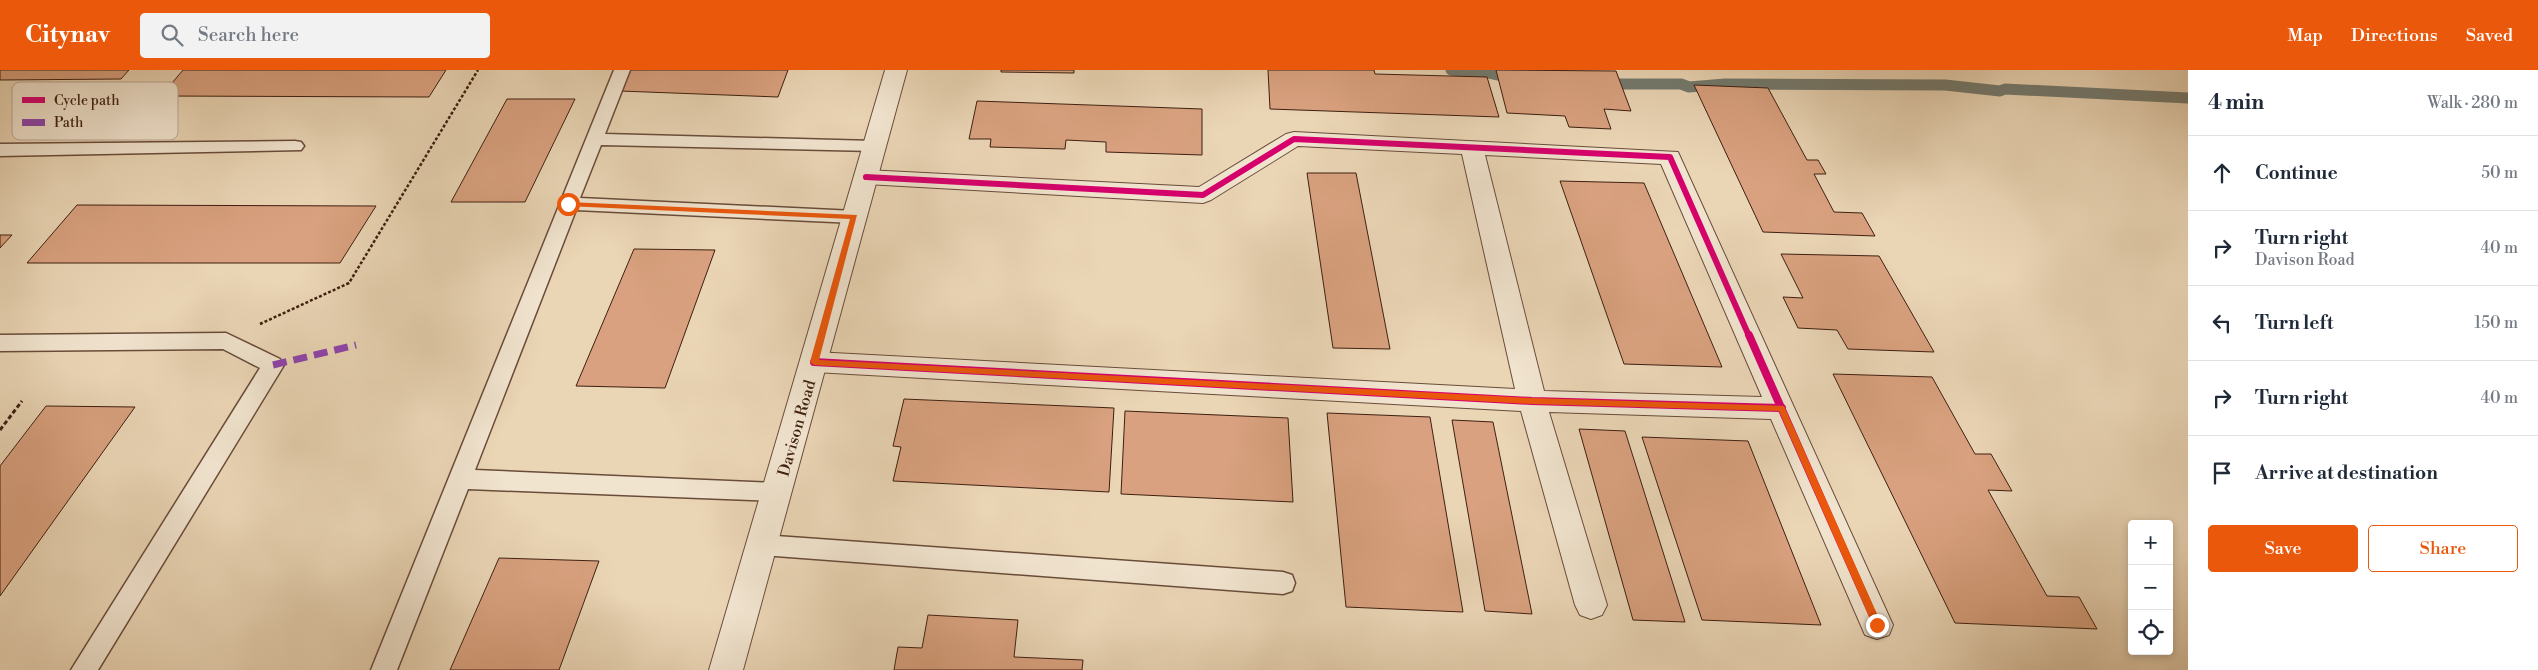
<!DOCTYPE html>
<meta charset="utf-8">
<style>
:root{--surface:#fff;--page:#f2f2f3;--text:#1f2937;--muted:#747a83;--line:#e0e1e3;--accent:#ea580c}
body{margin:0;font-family:"Libre Bodoni",serif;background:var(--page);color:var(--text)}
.controls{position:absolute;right:15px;bottom:15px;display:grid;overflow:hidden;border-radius:5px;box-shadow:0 2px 8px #0003}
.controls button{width:45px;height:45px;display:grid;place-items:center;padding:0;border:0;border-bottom:1px solid var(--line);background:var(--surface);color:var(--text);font:25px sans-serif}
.stop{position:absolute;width:15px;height:15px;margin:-11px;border:4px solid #ea580c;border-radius:50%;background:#fff}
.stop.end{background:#ea580c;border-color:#fff;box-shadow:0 1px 5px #0008}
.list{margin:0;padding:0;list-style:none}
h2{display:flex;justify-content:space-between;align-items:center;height:65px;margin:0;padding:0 20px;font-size:21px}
h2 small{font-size:16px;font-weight:400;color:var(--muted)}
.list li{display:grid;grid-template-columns:32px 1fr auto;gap:15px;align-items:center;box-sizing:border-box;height:75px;padding:0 20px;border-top:1px solid var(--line)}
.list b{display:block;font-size:19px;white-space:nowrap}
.list p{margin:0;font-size:16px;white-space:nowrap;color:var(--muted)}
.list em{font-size:16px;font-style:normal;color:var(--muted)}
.actions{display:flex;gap:10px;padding:15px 20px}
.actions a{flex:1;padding:11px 0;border:1px solid var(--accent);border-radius:5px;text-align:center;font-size:18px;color:var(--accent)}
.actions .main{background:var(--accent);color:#fff}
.icon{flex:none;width:28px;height:28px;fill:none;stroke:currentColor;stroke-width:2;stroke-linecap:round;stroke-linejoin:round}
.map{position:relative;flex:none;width:2188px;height:600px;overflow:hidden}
header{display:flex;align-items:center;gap:30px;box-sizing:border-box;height:70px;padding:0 25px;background:var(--accent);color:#fff}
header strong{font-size:24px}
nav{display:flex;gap:28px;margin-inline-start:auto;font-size:18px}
.search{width:350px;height:45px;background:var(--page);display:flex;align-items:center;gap:12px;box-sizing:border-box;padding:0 18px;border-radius:5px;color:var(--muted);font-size:19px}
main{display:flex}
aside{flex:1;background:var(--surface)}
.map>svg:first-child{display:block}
</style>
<header>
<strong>Citynav</strong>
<div class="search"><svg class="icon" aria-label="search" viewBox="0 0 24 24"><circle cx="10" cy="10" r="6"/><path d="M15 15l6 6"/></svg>Search here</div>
<nav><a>Map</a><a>Directions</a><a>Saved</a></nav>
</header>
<main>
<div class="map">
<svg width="2188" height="600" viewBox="0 0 2188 600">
<rect width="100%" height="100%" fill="#ead5b5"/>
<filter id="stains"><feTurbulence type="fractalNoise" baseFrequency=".004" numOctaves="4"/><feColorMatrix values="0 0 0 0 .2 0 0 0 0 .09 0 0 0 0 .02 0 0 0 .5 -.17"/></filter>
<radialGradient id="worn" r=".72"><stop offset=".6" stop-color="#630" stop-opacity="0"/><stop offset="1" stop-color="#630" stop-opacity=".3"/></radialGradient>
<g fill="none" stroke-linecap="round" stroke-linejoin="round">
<!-- stream -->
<path stroke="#747b70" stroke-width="11" d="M1451 0 1489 3 1513 8
M1604 14H1681L1689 17 1725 14 1945 15 2000 21 2005 19 2188 28"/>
</g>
<!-- building -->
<path fill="#d9a17f" stroke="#3e1f10" d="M0 0H129L121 9 0 10Z
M183 0H446L429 27 161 26Z
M631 0H788L778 27 620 21Z
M1001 0H1074V3L1001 2Z
M1268 0H1374L1375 4 1487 7 1499 47 1270 39Z
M1496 0 1616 1 1631 41 1604 39 1611 59 1569 57 1565 46 1507 43Z
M1694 15 1768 18 1807 90H1818L1826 104H1814L1834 142 1862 143 1875 166 1763 162Z
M507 29H575L525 132H451Z
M977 31 1202 39V85L1106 82V72L1066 70 1065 79 990 77 991 69H969Z
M1307 103H1356L1390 279 1333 278Z
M1560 111 1644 113 1722 297 1624 294Z
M77 135 376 136 340 193H27Z
M0 165H12L0 178Z
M634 179 715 180 665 318 576 316Z
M1781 184 1879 186 1934 282 1848 279 1837 260 1798 258 1783 227 1803 228Z
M1833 304 1932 307 1975 384H1991L2012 421 1988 420 2047 526 2079 527 2097 559 1955 553Z
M904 329 1114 338 1109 422 893 411 901 377 893 376Z
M46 336 135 337 0 526V396Z
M1125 341 1288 348 1293 432 1121 424Z
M1327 343 1430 347 1463 542 1346 537Z
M1452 350 1493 352 1532 544 1485 541Z
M1579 359 1625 361 1685 552 1633 550Z
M1642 367 1748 371 1821 555 1702 550Z
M499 488 599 491 559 600H450Z
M928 545 1018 550 1014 587 1083 590 1082 600H894L898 577 922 578Z"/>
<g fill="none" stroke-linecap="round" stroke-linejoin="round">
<!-- service casing -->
<g stroke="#694c39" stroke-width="3">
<path id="service" d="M614 0H630L605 64 874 71 880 72 883 76 880 80 874 81 601 75 580 128 855 141 862 143 864 147 862 151 855 153 576 140 475 400 778 413 786 415 790 422 786 429 778 431 468 419 397 600H371Z
M295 71 301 72 304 76 301 80 0 86V74Z
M226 263 280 289 284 295 98 600H71L260 298 223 279 0 281V265Z
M762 465 1283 502 1292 505 1295 513 1292 521 1283 524 762 485 754 482 750 475 754 468Z"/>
</g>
<!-- minor casing -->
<g stroke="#694c39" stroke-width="2">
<path id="minor" d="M1294 62 1678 82 1893 555 1889 565 1877 569 1865 565 1771 349 1549 342 1607 535 1602 545 1591 549 1580 545 1575 535 1521 341 814 302 804 299 800 292 804 285 814 282 1515 319 1462 84 1298 76 1211 130 1203 133 866 114 858 112 854 107 858 102 866 100 1199 117 1286 64ZM1485 85 1661 94 1762 327 1544 321Z"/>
</g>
<!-- tertiary casing -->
<g stroke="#694c39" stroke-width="2">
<path id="tertiary" d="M885 0H907L743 600H709Z"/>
</g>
<!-- path-far1 -->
<path stroke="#3e1f10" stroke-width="2.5" stroke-dasharray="3 2" stroke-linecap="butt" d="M260 254 349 213 478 0"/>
<!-- path -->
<path stroke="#3e1f10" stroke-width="3" stroke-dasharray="4.5 2.5" stroke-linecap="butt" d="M0 360 22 331"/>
<!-- service -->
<use href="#service" fill="#f1e4cf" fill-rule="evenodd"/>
<!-- minor -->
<use href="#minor" fill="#f1e4cf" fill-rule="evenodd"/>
<!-- tertiary -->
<use href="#tertiary" fill="#f1e4cf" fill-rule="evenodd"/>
<!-- quiet -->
<path stroke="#8e44ad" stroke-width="7" stroke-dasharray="14 7" stroke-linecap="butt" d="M273 295 356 275"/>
<!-- cycleway-far1 casing -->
<g stroke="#f1e4cf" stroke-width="9">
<path id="cycleway-far1" d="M866 107 1203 125 1294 69 1670 87 1749 266"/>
</g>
<!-- cycleway casing -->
<g stroke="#f1e4cf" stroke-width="11">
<path id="cycleway" d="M1749 265 1877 555
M814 292 1532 331 1782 338"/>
</g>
<!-- cycleway-far1 -->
<use href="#cycleway-far1" stroke="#d6006c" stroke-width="6"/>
<!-- cycleway -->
<use href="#cycleway" stroke="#d6006c" stroke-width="8"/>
</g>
<!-- route -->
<path fill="#ea580c" d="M568 132 857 145 819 290 1532 328 1784 336 1882 555 1881 558H1874L1779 341 1532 334 814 295 810 292 850 149 566 136Z"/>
<g text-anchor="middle" stroke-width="4" stroke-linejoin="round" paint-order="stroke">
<!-- street labels -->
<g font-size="16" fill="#3e1f10" stroke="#f1e4cf">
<text transform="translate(796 358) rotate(-74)" y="6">Davison Road</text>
</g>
</g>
<!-- legend -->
<rect x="12" y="12" width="166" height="58" rx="8" fill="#f1e4cf" stroke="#bba996" stroke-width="1"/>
<rect x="22" y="27" width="23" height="6" fill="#d6006c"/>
<rect x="22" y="49" width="23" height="7" fill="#8e44ad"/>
<g font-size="14" fill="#3e1f10">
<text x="54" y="35">Cycle path</text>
<text x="54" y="57">Path</text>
</g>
<rect width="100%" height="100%" filter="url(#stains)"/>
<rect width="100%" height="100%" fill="url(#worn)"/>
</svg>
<div class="controls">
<button>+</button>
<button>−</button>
<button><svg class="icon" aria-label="locate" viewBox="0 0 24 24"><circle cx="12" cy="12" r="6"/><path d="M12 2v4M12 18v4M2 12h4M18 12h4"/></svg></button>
</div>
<div class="stop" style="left:568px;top:134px"></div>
<div class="stop end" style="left:1877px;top:555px"></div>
</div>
<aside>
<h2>4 min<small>Walk · 280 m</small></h2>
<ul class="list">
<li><svg class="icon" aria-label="ahead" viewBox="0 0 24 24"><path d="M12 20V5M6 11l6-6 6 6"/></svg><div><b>Continue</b></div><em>50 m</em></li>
<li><svg class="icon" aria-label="right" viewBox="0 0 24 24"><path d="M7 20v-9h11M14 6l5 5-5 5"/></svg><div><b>Turn right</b><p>Davison Road</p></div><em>40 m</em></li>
<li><svg class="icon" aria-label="left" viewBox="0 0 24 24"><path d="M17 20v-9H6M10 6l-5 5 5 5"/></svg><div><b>Turn left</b></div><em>150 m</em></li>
<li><svg class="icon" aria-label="right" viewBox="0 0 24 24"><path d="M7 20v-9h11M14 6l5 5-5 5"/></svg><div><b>Turn right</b></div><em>40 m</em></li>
<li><svg class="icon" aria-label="arrive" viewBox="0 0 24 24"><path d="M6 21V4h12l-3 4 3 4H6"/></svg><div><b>Arrive at destination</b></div></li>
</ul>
<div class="actions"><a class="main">Save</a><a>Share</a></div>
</aside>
</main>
